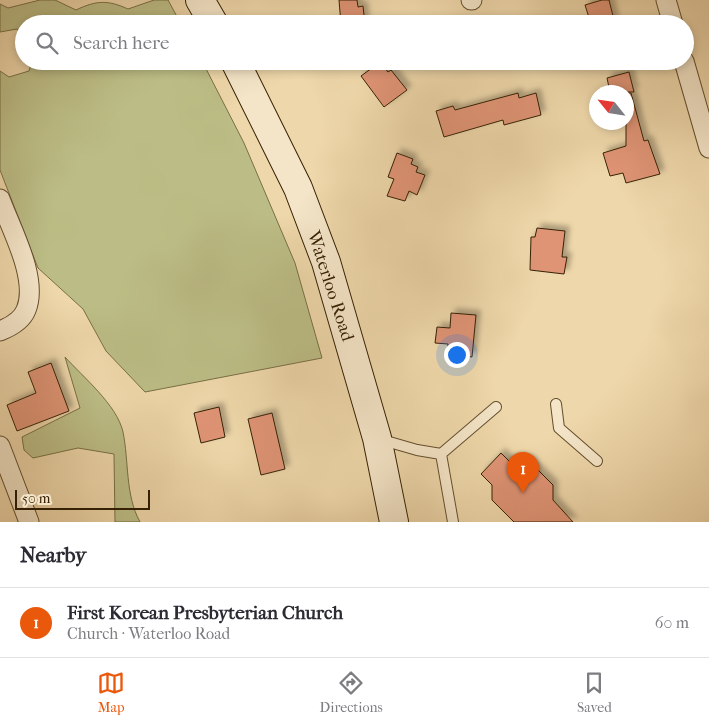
<!DOCTYPE html>
<meta charset="utf-8">
<style>
:root{--surface:#fff;--page:#f2f2f3;--text:#2b2b33;--muted:#7c7c81;--line:#e1e1e2;--accent:#ea580c}
body{margin:0;font-family:"IM FELL French Canon",serif;background:var(--page);color:var(--text)}
.compass{position:absolute;left:589px;top:85px;width:45px;height:45px;border-radius:50%;background:var(--surface);box-shadow:0 2px 8px #0003;rotate:300deg}
.scale{position:absolute;left:15px;bottom:12px;width:135px;box-sizing:border-box;padding-left:5px;border:2px solid #362104;border-top:0;font-size:14px;line-height:18px;white-space:nowrap;color:#362104;-webkit-text-stroke:4px #f4e5c8;paint-order:stroke}
.you{position:absolute;left:456px;top:354px;width:18px;height:18px;margin:-12px;border:4px solid #fff;border-radius:50%;background:#1a73e8;box-shadow:0 0 0 8px #1a73e833}
.badge{display:grid;place-items:center;width:32px;height:32px;border-radius:50%;background:var(--accent);color:#fff;font-size:16px;font-weight:700}
.pin{position:absolute;translate:-50% -41px;filter:drop-shadow(0 1px 2px #0008)}
.pin::after{content:'';position:absolute;top:26px;width:18px;height:15px;background:inherit;clip-path:polygon(0 0,100% 0,50% 100%)}
.list{margin:0;padding:0;list-style:none}
h2{display:flex;justify-content:space-between;align-items:center;height:65px;margin:0;padding:0 20px;font-size:21px}
h2 small{font-size:16px;font-weight:400;color:var(--muted)}
.list li{display:grid;grid-template-columns:32px 1fr auto;gap:15px;align-items:center;box-sizing:border-box;height:70px;padding:0 20px;border-top:1px solid var(--line)}
.list b{display:block;font-size:19px;white-space:nowrap}
.list p{margin:0;font-size:16px;white-space:nowrap;color:var(--muted)}
.list em{font-size:16px;font-style:normal;color:var(--muted)}
.icon{flex:none;width:28px;height:28px;fill:none;stroke:currentColor;stroke-width:2;stroke-linecap:round;stroke-linejoin:round}
.map{position:relative;flex:none;width:709px;height:522px;overflow:hidden}
.search{position:absolute;background:var(--surface);box-shadow:0 2px 8px #0003;left:15px;right:15px;top:15px;height:55px;display:flex;align-items:center;gap:12px;box-sizing:border-box;padding:0 18px;border-radius:28px;color:var(--muted);font-size:19px}
.sheet{height:135px;background:var(--surface)}
nav{display:flex;justify-content:space-around;align-items:center;box-sizing:border-box;height:70px;border-top:1px solid var(--line);background:var(--surface);font-size:14px;color:var(--muted)}
nav a{display:grid;justify-items:center;gap:2px}
nav .on{color:var(--accent)}
.map>svg:first-child{display:block}
</style>
<div class="map">
<svg width="709" height="522" viewBox="0 0 709 522">
<defs>
<filter id="shadow"><feDropShadow dx="4.5" dy="-4.5" stdDeviation="2.5" flood-color="#0004"/></filter>
</defs>
<rect width="100%" height="100%" fill="#eed7aa"/>
<filter id="stains"><feTurbulence type="fractalNoise" baseFrequency=".004" numOctaves="4"/><feColorMatrix values="0 0 0 0 .2 0 0 0 0 .09 0 0 0 0 .02 0 0 0 .5 -.17"/></filter>
<radialGradient id="worn" r=".72"><stop offset=".6" stop-color="#630" stop-opacity="0"/><stop offset="1" stop-color="#630" stop-opacity=".3"/></radialGradient>
<!-- green -->
<path fill="#bcbd86" stroke="#796f45" d="M40 0H55L76 10C97 0 108 0 128 9L154 0H168L181 24H24V37L17 29 0 32V4L8 8Z
M32 61H202L244 143 295 263 322 358 145 392 106 351 83 309 38 268 0 170V71L9 77 29 71Z
M65 357C83 377 117 405 123 432 129 461 125 495 140 522H115L114 454 78 448 33 458 24 450 22 437 80 408Z"/>
<!-- building -->
<path fill="#df9474" stroke="#362104" filter="url(#shadow)" d="M339 0H357L358 7 363 6 365 24H341Z
M602 0H609L615 24H591L585 5Z
M380 62 388 72 391 70 407 90 384 107 361 76Z
M629 72 634 92H610L607 78Z
M518 93 519 98 536 93 541 115 504 125 503 120 444 137 436 111 453 106 455 110Z
M626 93H631L644 141 648 140 660 174 626 183 623 173 610 176 603 153 626 146Z
M397 153 413 159 411 164 418 167 416 172 425 175 417 195 409 191 405 201 387 196 394 179 388 177Z
M537 228 565 231 562 257H567L564 274 530 270 531 237H535Z
M451 313 476 315 472 357 447 354 448 344 435 343 437 327 450 328Z
M51 363 69 411 17 431 7 405 36 393 28 372Z
M219 407 225 437 201 443 194 413Z
M272 413 285 469 261 475 248 419Z
M501 453 510 462 529 461 553 485V500L573 522H514L492 500V485L481 474Z"/>
<g fill="none" stroke-linecap="round" stroke-linejoin="round">
<!-- service casing -->
<g stroke="#644e2e" stroke-width="12">
<path id="service" d="M556 404 559 428 597 461
M379 439 417 450 441 454 496 407
M441 454 453 522"/>
</g>
<!-- minor casing -->
<g stroke="#644e2e" stroke-width="21">
<path id="minor" d="M471 0H472
M666 0 673 24
M684 61 709 148
M0 199C11 229 39 279 26 310 22 320 10 327 0 331
M0 446 29 522"/>
</g>
<!-- secondary casing -->
<g stroke="#362104" stroke-width="30">
<path id="secondary" d="M200 0 214 24
M235 61 298 188 326 262 377 438 394 522"/>
</g>
<!-- service -->
<use href="#service" stroke="#f4e5c8" stroke-width="10"/>
<!-- minor -->
<use href="#minor" stroke="#f4e5c8" stroke-width="19"/>
<!-- secondary -->
<use href="#secondary" stroke="#f4e5c8" stroke-width="28"/>
</g>
<g text-anchor="middle" stroke-width="4.5" stroke-linejoin="round" paint-order="stroke">
<!-- street labels -->
<g font-size="18" fill="#362104" stroke="#f4e5c8">
<text transform="translate(331 286) rotate(72)" y="6">Waterloo Road</text>
</g>
</g>
<rect width="100%" height="100%" filter="url(#stains)"/>
<rect width="100%" height="100%" fill="url(#worn)"/>
</svg>
<svg class="compass" viewBox="-18 -18 36 36"><path d="M0-13l5 13h-10z" fill="#e53935"/><path d="M0 13l5-13h-10z" fill="#7c7c81"/></svg>
<div class="scale">50 m</div>
<div class="you"></div>
<div class="pin badge" style="left:523px;top:493px">1</div>
<div class="search"><svg class="icon" aria-label="search" viewBox="0 0 24 24"><circle cx="10" cy="10" r="6"/><path d="M15 15l6 6"/></svg>Search here</div>
</div>
<section class="sheet">
<h2>Nearby<small></small></h2>
<ul class="list">
<li><span class="badge">1</span><div><b>First Korean Presbyterian Church</b><p>Church · Waterloo Road</p></div><em>60 m</em></li>
</ul>
</section>
<nav>
<a class="on"><svg class="icon" aria-label="map" viewBox="0 0 24 24"><path d="M3 6l6-2 6 2 6-2v14l-6 2-6-2-6 2zM9 4v14M15 6v14"/></svg>Map</a>
<a><svg class="icon" aria-label="directions" viewBox="0 0 24 24"><path d="M12 3l9 9-9 9-9-9zM9 14v-3h6M13 9l2 2-2 2"/></svg>Directions</a>
<a><svg class="icon" aria-label="saved" viewBox="0 0 24 24"><path d="M7 4h10v16l-5-4-5 4z"/></svg>Saved</a>
</nav>
